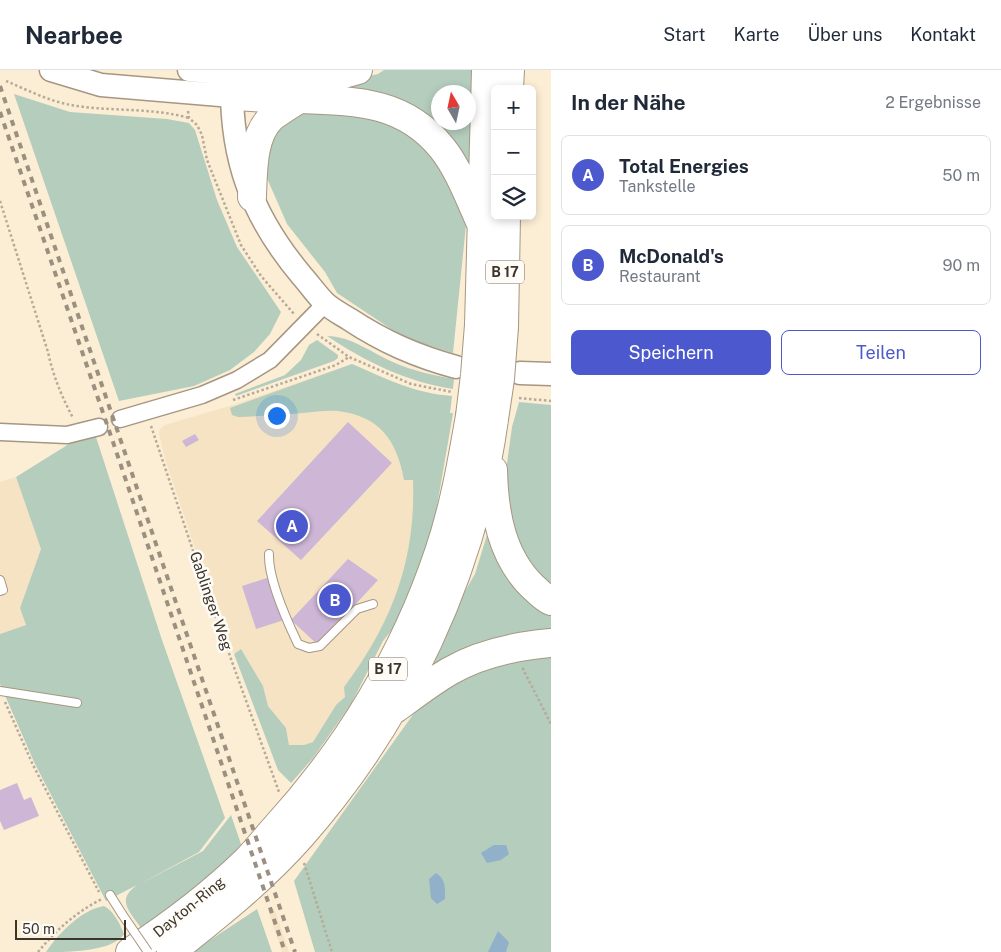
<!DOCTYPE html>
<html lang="de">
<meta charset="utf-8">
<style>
:root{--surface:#fff;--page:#f6f6f7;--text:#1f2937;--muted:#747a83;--line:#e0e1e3;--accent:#4c59ce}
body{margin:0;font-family:"Public Sans",sans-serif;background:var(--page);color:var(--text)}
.controls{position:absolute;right:15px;top:15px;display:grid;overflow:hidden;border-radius:8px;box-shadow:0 2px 8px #0003}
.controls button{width:45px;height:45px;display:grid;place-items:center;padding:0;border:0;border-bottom:1px solid var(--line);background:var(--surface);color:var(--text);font:25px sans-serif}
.compass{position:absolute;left:431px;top:15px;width:45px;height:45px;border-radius:50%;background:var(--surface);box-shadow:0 2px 8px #0003;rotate:351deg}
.scale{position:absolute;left:15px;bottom:12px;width:111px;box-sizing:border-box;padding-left:5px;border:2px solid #3b352c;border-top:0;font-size:14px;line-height:18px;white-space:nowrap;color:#3b352c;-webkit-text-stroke:4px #fffcf7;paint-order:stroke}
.you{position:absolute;left:276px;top:345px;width:18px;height:18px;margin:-12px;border:4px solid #fff;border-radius:50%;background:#1a73e8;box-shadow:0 0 0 8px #1a73e833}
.badge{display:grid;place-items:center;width:32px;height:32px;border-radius:50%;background:var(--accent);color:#fff;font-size:16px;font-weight:700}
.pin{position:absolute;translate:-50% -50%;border:2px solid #fff;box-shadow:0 1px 5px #0006}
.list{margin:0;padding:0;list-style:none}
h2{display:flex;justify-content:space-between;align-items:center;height:65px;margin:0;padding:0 20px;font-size:21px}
h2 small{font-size:16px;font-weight:400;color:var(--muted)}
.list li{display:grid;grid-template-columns:32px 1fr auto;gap:15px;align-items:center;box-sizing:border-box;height:80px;margin:0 10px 10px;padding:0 10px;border:1px solid var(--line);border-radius:8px}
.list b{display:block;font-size:19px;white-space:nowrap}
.list p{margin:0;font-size:16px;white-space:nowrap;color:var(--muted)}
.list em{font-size:16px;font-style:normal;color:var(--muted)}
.actions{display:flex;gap:10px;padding:15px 20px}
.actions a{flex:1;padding:11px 0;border:1px solid var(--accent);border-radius:8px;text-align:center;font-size:18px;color:var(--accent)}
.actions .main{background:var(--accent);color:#fff}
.icon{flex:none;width:28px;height:28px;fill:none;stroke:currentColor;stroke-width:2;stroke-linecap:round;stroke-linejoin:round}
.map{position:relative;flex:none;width:551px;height:882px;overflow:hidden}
header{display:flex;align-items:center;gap:30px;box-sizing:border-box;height:70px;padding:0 25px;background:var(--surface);border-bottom:1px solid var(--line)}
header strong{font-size:24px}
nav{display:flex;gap:28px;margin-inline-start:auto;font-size:18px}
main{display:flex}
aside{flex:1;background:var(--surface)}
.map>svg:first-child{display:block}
</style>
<header>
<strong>Nearbee</strong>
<nav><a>Start</a><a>Karte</a><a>Über uns</a><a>Kontakt</a></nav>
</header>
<main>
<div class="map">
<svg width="551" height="882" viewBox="0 0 551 882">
<rect width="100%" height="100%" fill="#fcedd5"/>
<!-- built -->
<path fill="#f6e3c4" d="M352 294 410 319 430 324 452 326 450 343H453L434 453 399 551 383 571 351 634 336 635 313 672 304 675H289L286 658 268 636 263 616 241 579 234 584 199 490 165 389 159 363 160 359 165 355 236 334Z
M16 407 41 479 20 538 26 555 0 564V412Z
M274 838 289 882H282L268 840Z"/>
<!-- green -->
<path fill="#b4cdbd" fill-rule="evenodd" d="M384 0H478L473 102 446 60 415 38 333 14 378 4ZM438 22H468V52H438Z
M14 24 70 42 167 49 189 53 195 60 217 130 237 177 281 242 270 264 254 282 230 300 194 316 119 331Z
M328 39 392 50 430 79 459 124 466 155 453 283 403 267 337 223 325 202 287 154 263 99 266 67 294 43Z
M327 266C351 266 372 283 393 292 413 301 433 305 454 309L453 319C407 312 366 292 327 266Z
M317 270 338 285V288L334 291 236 326 235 324 285 305 301 290 309 275Z
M352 294C387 309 413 323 452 326L450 343H453L434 453 429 472 399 551 383 571 351 634 313 688 291 713 278 700 234 584 241 579 263 616 268 636 286 658 289 675H304L313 672 336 635 345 627 344 617C392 553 416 490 413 410H404C397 371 380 346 338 341 327 340 315 342 303 343 282 345 260 346 238 347L232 345 230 338Z
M519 332 551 335V518L520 484 506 432 507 393 512 357Z
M95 364 162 570 225 748 199 782 138 815 203 781 231 745 242 777C210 806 178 837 141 858 129 841 116 830 137 815L106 831 35 694 0 614V564L26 555 20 538 41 479 16 407 77 369Z
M491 452 551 538V564L418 615 454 535 464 523 475 504Z
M551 580V882H315L294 811 417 639 474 597Z
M104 836C114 841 120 854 124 864 112 882 68 882 46 882 59 863 81 840 104 836Z
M257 839 272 882H192Z"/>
<!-- water -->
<path fill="#91b0c9" d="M494 775H506L509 784 501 790 487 793 481 783Z
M436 803C446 809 445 818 445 829L437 834 431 828 429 809Z
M498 861 509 872 506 882H488Z"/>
<!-- building -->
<path fill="#cdb6d6" d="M348 352 392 393 301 490 257 451Z
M195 364 199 370 186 377 182 371Z
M348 489 378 510 318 575 291 550Z
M270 507 284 550 256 559 242 516Z
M17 713 24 730 31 727 39 746 4 760 0 751V720Z"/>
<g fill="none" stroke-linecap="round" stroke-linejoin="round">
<!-- lane casing -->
<g stroke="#a69782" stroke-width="10">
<path id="lane" d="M269 484C268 508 287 551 298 574L309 578 320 576 357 539 373 534
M0 510 3 520 0 521
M0 621 77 633
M110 825 122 844"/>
</g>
<!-- street casing -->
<g stroke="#a69782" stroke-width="19">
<path id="street" d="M120 349 202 325 237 310 270 290 325 234
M0 362 67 365 99 357"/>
</g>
<!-- secondary casing -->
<g stroke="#a69782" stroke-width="25">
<path id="secondary" d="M51 0 101 15 232 26
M189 0 232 4
M232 8C230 88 251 145 302 206 310 215 316 224 324 232 331 239 341 244 349 249 384 272 416 286 456 297
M520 303 551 304"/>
</g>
<!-- highway casing -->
<g stroke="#a69782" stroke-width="30">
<path id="highway" d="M232 4C273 7 319 13 358 0
M509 19 510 0
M232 26C255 27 277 29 300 29 356 31 404 31 442 78 459 99 471 132 482 156
M252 127C253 102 252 65 272 47 280 41 290 35 299 29
M479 255 486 0
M504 257 506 146
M493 400C494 442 501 486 533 517 539 522 544 528 551 531
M395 639C413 626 431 612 450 601 481 583 516 576 551 573
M130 882C171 855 211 825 246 791 257 780 266 768 276 757 348 678 405 584 439 482 454 438 462 392 470 346
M171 882C217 846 262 810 301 766 403 650 473 503 494 349"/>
</g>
<!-- path -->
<path stroke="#b6aa98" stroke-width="2.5" stroke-dasharray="2.5 2.5" stroke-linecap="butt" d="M6 11C27 20 49 31 71 35 110 42 151 37 189 48
M188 41 189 48 197 55 202 65 207 90 241 175 261 206 294 244
M0 131 48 282C53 306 62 327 73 348
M317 264 349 287 395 307 411 314 452 322
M519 328 551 331
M233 330 336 295 349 287
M151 356 209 528 279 722
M524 598 523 599 551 654
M5 632 33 695 99 822
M304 793 332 882
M38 882C56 860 76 842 102 829"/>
<!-- lane -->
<use href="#lane" stroke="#fff" stroke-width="8"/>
<!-- street -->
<use href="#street" stroke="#fff" stroke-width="16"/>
<!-- secondary -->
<use href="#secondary" stroke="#fff" stroke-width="22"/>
<!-- highway -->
<use href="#highway" stroke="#fff" stroke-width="28"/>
<!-- rail -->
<path stroke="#9b9080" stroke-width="4" stroke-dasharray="6 6" stroke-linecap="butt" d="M0 16 295 882
M0 42 113 372 285 882
M122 844 148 882"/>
<!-- lane-bridge casing -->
<g stroke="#a69782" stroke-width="10" stroke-linecap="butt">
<path id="lane-bridge" d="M122 844 148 882"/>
</g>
<!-- highway-bridge casing -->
<g stroke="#a69782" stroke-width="30" stroke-linecap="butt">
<path id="highway-bridge" d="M470 346 475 305 479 255
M494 349 500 309 504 257"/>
</g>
<!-- lane-bridge -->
<use href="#lane-bridge" stroke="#fff" stroke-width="8"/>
<!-- highway-bridge -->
<use href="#highway-bridge" stroke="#fff" stroke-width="28"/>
</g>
<g text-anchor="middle" stroke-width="5" stroke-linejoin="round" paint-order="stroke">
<!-- shield labels -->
<g fill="#fffcf7" stroke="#767169" stroke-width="1">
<rect x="486" y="190.5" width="38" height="23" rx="4"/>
<rect x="369" y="587.5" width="38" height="23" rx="4"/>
</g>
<g font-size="14" font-weight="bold" fill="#3b352c">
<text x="505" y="207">B 17</text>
<text x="388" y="604">B 17</text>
</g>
<!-- street labels -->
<g font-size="15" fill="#3b352c" stroke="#fffcf7">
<text transform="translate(211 531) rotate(71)" y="5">Gablinger Weg</text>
<text transform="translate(189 837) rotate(-39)" y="5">Dayton-Ring</text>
</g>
</g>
</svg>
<div class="controls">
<button>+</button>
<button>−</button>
<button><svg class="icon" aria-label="layers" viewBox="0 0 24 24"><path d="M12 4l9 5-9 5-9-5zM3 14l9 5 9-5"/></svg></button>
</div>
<svg class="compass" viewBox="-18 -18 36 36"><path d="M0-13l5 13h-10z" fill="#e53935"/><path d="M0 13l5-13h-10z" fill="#747a83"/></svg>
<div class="scale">50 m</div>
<div class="you"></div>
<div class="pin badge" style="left:292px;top:456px">A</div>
<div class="pin badge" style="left:335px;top:530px">B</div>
</div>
<aside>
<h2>In der Nähe<small>2 Ergebnisse</small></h2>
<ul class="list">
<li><span class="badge">A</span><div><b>Total Energies</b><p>Tankstelle</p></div><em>50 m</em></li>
<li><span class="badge">B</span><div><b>McDonald's</b><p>Restaurant</p></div><em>90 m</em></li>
</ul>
<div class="actions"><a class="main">Speichern</a><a>Teilen</a></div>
</aside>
</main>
